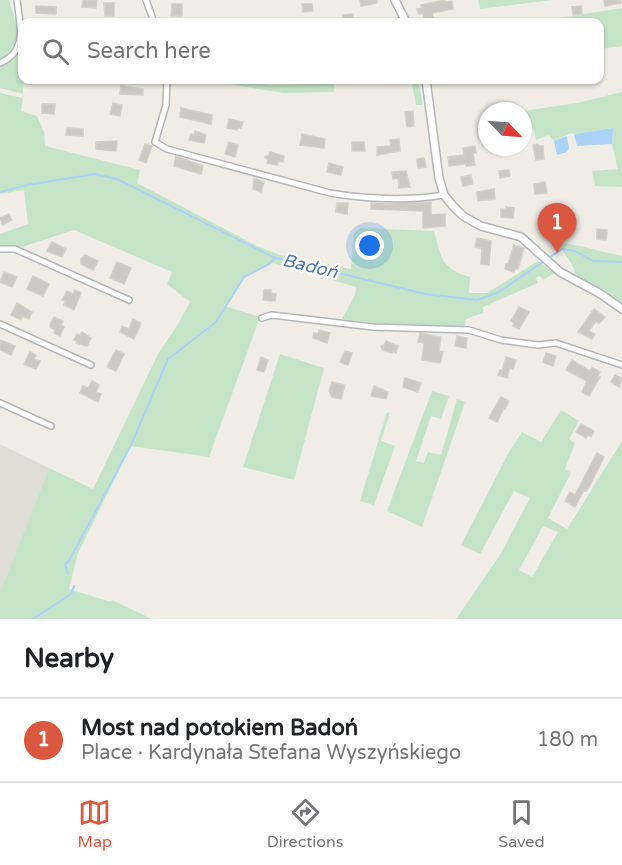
<!DOCTYPE html>
<meta charset="utf-8">
<style>
:root{--surface:#fff;--page:#f6f6f6;--text:#202124;--muted:#757577;--line:#e0e0e0;--accent:#dc573f}
body{margin:0;font-family:"Varela Round",sans-serif;background:var(--page);color:var(--text)}
.compass{position:absolute;left:478px;top:102px;width:54px;height:54px;border-radius:50%;background:var(--surface);box-shadow:0 2px 4px #0004;rotate:115deg}
.you{position:absolute;left:370px;top:246px;width:21px;height:21px;margin:-15px;border:4px solid #fff;border-radius:50%;background:#1a73e8;box-shadow:0 0 0 9px #1a73e833}
.badge{display:grid;place-items:center;width:39px;height:39px;border-radius:50%;background:var(--accent);color:#fff;font-size:20px;font-weight:700}
.pin{position:absolute;translate:-50% -50px;filter:drop-shadow(0 2px 3px #0008)}
.pin::after{content:'';position:absolute;top:32px;width:21px;height:18px;background:inherit;clip-path:polygon(0 0,100% 0,50% 100%)}
.list{margin:0;padding:0;list-style:none}
h2{display:flex;justify-content:space-between;align-items:center;height:78px;margin:0;padding:0 24px;font-size:26px}
h2 small{font-size:20px;font-weight:400;color:var(--muted)}
.list li{display:grid;grid-template-columns:39px 1fr auto;gap:18px;align-items:center;box-sizing:border-box;height:84px;padding:0 24px;border-top:2px solid var(--line)}
.list b{display:block;font-size:22px;white-space:nowrap}
.list p{margin:0;font-size:20px;white-space:nowrap;color:var(--muted)}
.list em{font-size:20px;font-style:normal;color:var(--muted)}
.icon{flex:none;width:33px;height:33px;fill:none;stroke:currentColor;stroke-width:2;stroke-linecap:round;stroke-linejoin:round}
.map{position:relative;flex:none;width:622px;height:619px;overflow:hidden}
.search{position:absolute;background:var(--surface);box-shadow:0 2px 4px #0004;left:18px;right:18px;top:18px;height:66px;display:flex;align-items:center;gap:15px;box-sizing:border-box;padding:0 21px;border-radius:12px;color:var(--muted);font-size:22px}
.sheet{height:162px;background:var(--surface)}
nav{display:flex;justify-content:space-around;align-items:center;box-sizing:border-box;height:84px;border-top:2px solid var(--line);background:var(--surface);font-size:16px;color:var(--muted)}
nav a{display:grid;justify-items:center;gap:3px}
nav .on{color:var(--accent)}
.map>svg:first-child{display:block}
</style>
<div class="map">
<svg width="622" height="619" viewBox="0 0 622 619">
<rect width="100%" height="100%" fill="#efede6"/>
<!-- education -->
<path fill="#deddd4" d="M0 444 49 468 1 593 0 592Z"/>
<!-- green -->
<path fill="#c5e4c7" fill-rule="evenodd" d="M0 0H9L22 42 23 94 0 88Z
M478 0H552L480 9Z
M622 8V46L600 49V22H533Z
M204 80H238L270 85 334 83V92L284 93Z
M411 80H418L423 105H416Z
M622 92V187L595 186 592 171 618 169 612 144 613 128 574 134 571 133 554 141 549 135 536 140 533 129 526 125H523V111L577 103Z
M0 93 23 98 21 111 37 116 44 132 45 146 140 170 137 183 257 246 280 255 351 269 354 233 361 228 434 231C441 258 442 269 470 277L469 293H487L538 261 554 273 543 280 540 276 536 278 538 283 483 307V313L466 319 465 327 375 323 342 319 355 295 356 287 273 263 244 277 225 306 260 317 209 457 131 446 78 553 69 589 111 602 112 600 152 619H0V593L49 468 93 489 158 354 178 324 190 302 167 284 172 272 74 230 19 248 0 247V234L28 224 24 190 0 194Z
M559 243C580 244 601 252 622 256V304L596 286 575 276C575 262 563 256 559 243Z
M280 354 324 368 294 480 243 467Z
M432 391 449 396 441 419 431 416 416 461 424 463 428 452 441 455 457 399 465 402 422 527 387 511Z
M561 410 579 421 569 439 575 443 565 469 571 473 548 518 567 529 622 441V619H456L500 555 530 498 514 491 480 554 461 545 509 452 522 432 541 442ZM543 526 558 532 532 577 519 570Z
M387 412 390 413 381 441 395 446 374 505 360 501Z"/>
<!-- water -->
<path fill="#add2f8" d="M613 128 612 144 577 146 574 134Z
M567 136 569 148 567 152 557 155 554 141Z"/>
<g fill="none" stroke-linecap="round" stroke-linejoin="round">
<!-- stream -->
<path stroke="#add2f8" stroke-width="2" d="M0 192 27 185 95 174 117 179 273 257 425 294 477 300 497 293 562 249 575 251 593 261 622 262
M68 574 65 564 69 561 131 445 168 359 216 322 244 277 269 264 275 258
M33 619 71 594 74 586"/>
</g>
<!-- building -->
<path fill="#cac9c3" stroke="#d3d0c5" stroke-width="1.5" d="M83 0H97L96 8 82 7Z
M360 0H377V3L361 6Z
M445 0V2L452 1 453 9 432 13 435 22H425L423 13 419 14 417 9 422 8 421 5Z
M604 0H620L621 3 605 6Z
M104 3H114V16H105Z
M172 4H182V16H171Z
M302 4H312L313 11 303 12Z
M36 6 56 7V14L36 13Z
M581 6 582 14 573 15 572 7Z
M353 14V22H344L343 15Z
M121 86 143 89V95L120 94Z
M113 103 122 105 120 116 110 114Z
M42 104H55L54 114 42 113Z
M181 108 212 115 211 124 180 117Z
M413 111 414 126 407 127 405 112Z
M229 119 243 122 241 128H238L237 130 227 128Z
M67 128 83 129V136L66 135Z
M195 131 206 135 204 143 189 140 191 134 194 135Z
M302 134 325 139 324 148 300 145Z
M399 139 400 151 377 155V147L391 146 390 140Z
M117 141 116 151 96 149V142Z
M229 142 238 145 235 157 225 154Z
M352 142H364L365 151H352Z
M145 144 152 146 146 163 139 160Z
M538 144 539 146H543L544 159 536 160 533 145Z
M475 146 476 153H473L475 165 466 166V164L449 166 448 157 464 155 463 148Z
M270 152 284 156 283 162 278 161 277 165 267 163 268 160 265 157 269 155Z
M176 156 203 166 201 174 174 166Z
M424 158 426 167 418 168 417 159Z
M329 163 343 167 341 175 327 172Z
M509 170 510 176 500 178 499 171Z
M406 171 410 187 399 188 398 178 393 179 392 172Z
M471 175 473 184 463 186 461 177Z
M254 178 264 182 261 192 253 189Z
M545 182 547 193 535 194 534 184Z
M494 189 495 199 478 201 477 192Z
M431 202V215L445 214V226L423 228V211L371 209V203L385 204Z
M337 203H348L347 214 336 212Z
M506 207 514 208 513 218 501 217V209H506Z
M9 214 12 220 3 225 0 218Z
M597 229 607 230 606 240 597 239Z
M477 238 491 241 489 265 481 264 482 248 475 247Z
M52 242 66 249 62 257 47 251Z
M514 245 524 248 518 269 515 268 514 272 505 269 506 264H508Z
M85 255 98 261 93 270 81 264V259Z
M117 262 131 268 124 284 110 278Z
M4 272 17 277 12 287 0 282Z
M33 276 49 284 43 296 27 289Z
M75 290 81 293 74 310 64 305 65 301 62 300 67 291 73 294Z
M264 290H271V293L276 294 275 301 263 300Z
M17 303 32 312 29 319 22 316 21 320 11 315Z
M519 307 529 312 519 329 513 326 514 323 511 321Z
M594 309 605 317 599 324 596 321 589 331 595 334 592 339 578 332Z
M54 317 63 321 61 325 64 327 60 336 54 333 55 330 50 327 51 322Z
M133 319 141 323 134 339 120 332 122 326 129 329Z
M319 330 330 333 327 343 313 338 314 333 318 334Z
M82 332 91 338 87 346 76 343 77 341 74 340 77 334 80 335Z
M420 333 441 337 439 351 443 352 440 363 422 360 424 343 418 342Z
M457 336 467 338 466 348 455 346Z
M0 340 15 346 11 355 0 350Z
M386 341 398 346 396 353 393 351 392 353 382 350 381 346 384 345Z
M116 350 124 354 116 371 107 367Z
M345 351 352 353 348 365 340 362Z
M30 352 36 355 34 359 40 361 36 369 24 364Z
M546 353 556 356 553 366 543 362Z
M261 357 268 360 264 372 257 370Z
M506 357 516 360 513 369 510 368 507 378 498 375 500 370 502 371Z
M572 360 590 371 592 367 600 372 598 376 600 377 589 396 582 392 587 381 566 370Z
M615 375 622 378 619 387 611 382Z
M405 378 421 383 418 392 403 387Z
M92 381 99 385 96 392 101 394 98 402 80 393 83 386 88 388Z
M332 382 345 385 341 399 332 397 329 391Z
M374 386 388 392 386 399 371 396Z
M501 397 509 401 505 409 504 408 497 422 489 418Z
M581 424 594 431 591 437 588 435 586 438 576 432Z
M597 453 604 457 589 487 586 491 584 490 575 507 565 501 570 492 575 495Z"/>
<g fill="none" stroke-linecap="round" stroke-linejoin="round">
<!-- minor casing -->
<g stroke="#b3b6ba" stroke-width="8">
<path id="minor" d="M146 0 154 22
M0 63C28 51 20 26 17 0
M167 80 166 105 155 142 167 149 330 193C365 199 409 201 444 195
M0 249H15L129 300
M262 318 272 315 373 327 469 330 501 340 538 345 556 343 622 365
M0 324 91 365
M0 403 51 426"/>
</g>
<!-- tertiary casing -->
<g stroke="#b3b6ba" stroke-width="10">
<path id="tertiary" d="M395 0 406 22
M426 80 439 178 444 195 453 206 463 216 481 226 521 237 560 272 599 293 622 309"/>
</g>
<!-- minor -->
<use href="#minor" stroke="#fff" stroke-width="5"/>
<!-- tertiary -->
<use href="#tertiary" stroke="#fff" stroke-width="7"/>
</g>
<g text-anchor="middle" stroke-width="5" stroke-linejoin="round" paint-order="stroke">
<!-- water labels -->
<g font-size="18" font-style="italic" fill="#4d78b2" stroke="#fff">
<text transform="translate(310 266) rotate(13)" y="6">Badoń</text>
</g>
</g>
</svg>
<svg class="compass" viewBox="-18 -18 36 36"><path d="M0-13l5 13h-10z" fill="#e53935"/><path d="M0 13l5-13h-10z" fill="#757577"/></svg>
<div class="you"></div>
<div class="pin badge" style="left:557px;top:253px">1</div>
<div class="search"><svg class="icon" aria-label="search" viewBox="0 0 24 24"><circle cx="10" cy="10" r="6"/><path d="M15 15l6 6"/></svg>Search here</div>
</div>
<section class="sheet">
<h2>Nearby<small></small></h2>
<ul class="list">
<li><span class="badge">1</span><div><b>Most nad potokiem Badoń</b><p>Place · Kardynała Stefana Wyszyńskiego</p></div><em>180 m</em></li>
</ul>
</section>
<nav>
<a class="on"><svg class="icon" aria-label="map" viewBox="0 0 24 24"><path d="M3 6l6-2 6 2 6-2v14l-6 2-6-2-6 2zM9 4v14M15 6v14"/></svg>Map</a>
<a><svg class="icon" aria-label="directions" viewBox="0 0 24 24"><path d="M12 3l9 9-9 9-9-9zM9 14v-3h6M13 9l2 2-2 2"/></svg>Directions</a>
<a><svg class="icon" aria-label="saved" viewBox="0 0 24 24"><path d="M7 4h10v16l-5-4-5 4z"/></svg>Saved</a>
</nav>
